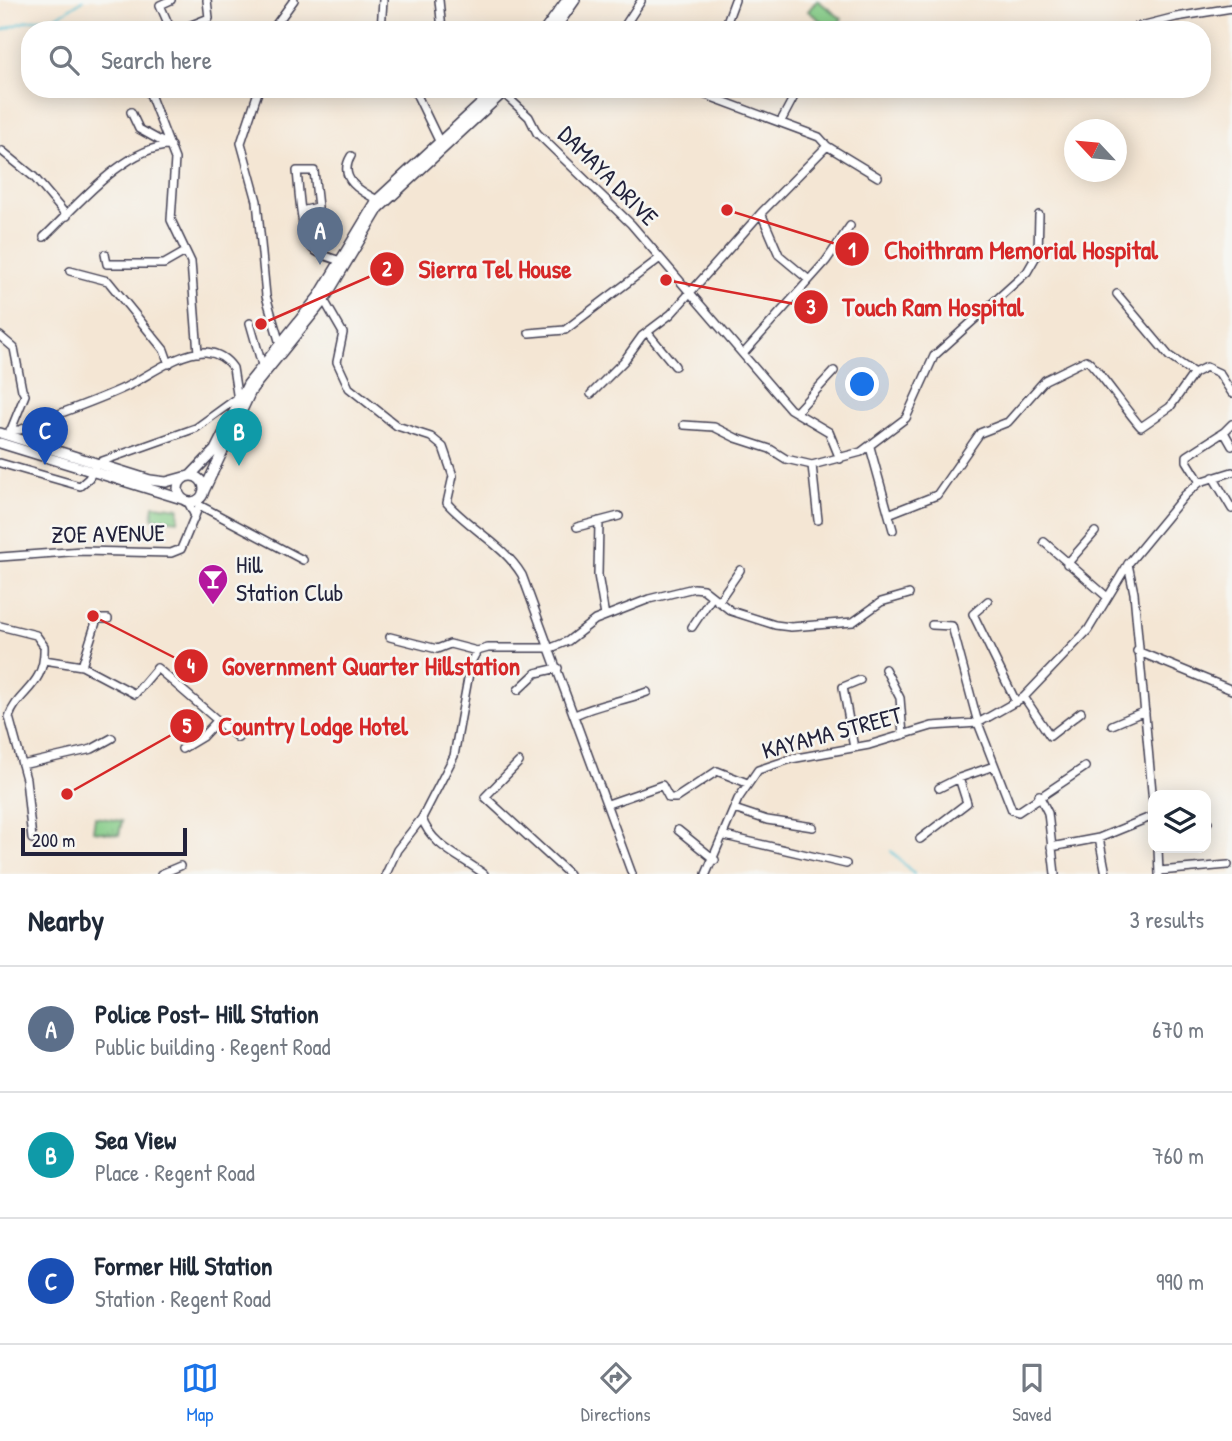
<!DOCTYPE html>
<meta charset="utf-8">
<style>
:root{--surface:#fff;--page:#f6f6f7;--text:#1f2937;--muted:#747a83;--line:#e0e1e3;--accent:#1a73e8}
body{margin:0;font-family:"Patrick Hand",sans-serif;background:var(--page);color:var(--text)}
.controls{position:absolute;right:21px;bottom:21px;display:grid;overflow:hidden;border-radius:14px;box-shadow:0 4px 18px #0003}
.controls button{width:63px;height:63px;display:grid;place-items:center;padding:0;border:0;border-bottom:2px solid var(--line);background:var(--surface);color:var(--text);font:35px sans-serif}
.compass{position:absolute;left:1064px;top:119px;width:63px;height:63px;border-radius:50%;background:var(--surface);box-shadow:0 4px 18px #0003;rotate:296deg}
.scale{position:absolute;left:21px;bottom:18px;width:166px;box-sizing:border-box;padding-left:7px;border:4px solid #22223b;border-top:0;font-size:19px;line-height:24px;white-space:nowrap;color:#22223b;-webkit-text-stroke:5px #f6f6f2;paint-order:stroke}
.you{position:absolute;left:863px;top:385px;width:24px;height:24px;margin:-18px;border:5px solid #fff;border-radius:50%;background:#1a73e8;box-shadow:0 0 0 10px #1a73e833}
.badge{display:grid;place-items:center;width:46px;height:46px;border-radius:50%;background:var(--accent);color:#fff;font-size:23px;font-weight:700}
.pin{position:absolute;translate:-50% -58px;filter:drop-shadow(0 2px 4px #0008)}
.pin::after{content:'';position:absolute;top:37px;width:24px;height:21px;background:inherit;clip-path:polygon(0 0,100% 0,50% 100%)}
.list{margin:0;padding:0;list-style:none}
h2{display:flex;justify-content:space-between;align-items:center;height:91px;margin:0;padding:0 28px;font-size:30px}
h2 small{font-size:23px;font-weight:400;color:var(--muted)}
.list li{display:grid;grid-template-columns:46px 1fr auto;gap:21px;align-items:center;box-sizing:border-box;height:126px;padding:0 28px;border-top:2px solid var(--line)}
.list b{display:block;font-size:26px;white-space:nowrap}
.list p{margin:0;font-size:23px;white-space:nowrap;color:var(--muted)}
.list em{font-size:23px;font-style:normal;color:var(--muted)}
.icon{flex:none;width:38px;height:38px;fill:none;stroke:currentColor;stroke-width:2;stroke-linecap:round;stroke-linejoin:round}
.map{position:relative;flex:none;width:1232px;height:874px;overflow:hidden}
.search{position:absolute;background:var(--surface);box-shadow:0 4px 18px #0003;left:21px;right:21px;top:21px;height:77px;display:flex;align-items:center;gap:18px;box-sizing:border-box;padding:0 24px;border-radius:28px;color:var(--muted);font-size:26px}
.sheet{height:469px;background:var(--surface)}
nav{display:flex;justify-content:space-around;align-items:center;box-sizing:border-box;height:98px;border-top:2px solid var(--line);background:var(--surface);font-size:19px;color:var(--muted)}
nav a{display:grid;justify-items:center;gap:4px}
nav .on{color:var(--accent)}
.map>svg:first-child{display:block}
</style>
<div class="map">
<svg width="1232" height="874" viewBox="0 0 1232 874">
<defs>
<pattern id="grass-tufts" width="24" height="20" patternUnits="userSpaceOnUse" patternTransform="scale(1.75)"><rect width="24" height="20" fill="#84cb86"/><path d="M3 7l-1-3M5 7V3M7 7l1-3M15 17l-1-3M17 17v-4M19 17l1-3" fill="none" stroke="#72ae75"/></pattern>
</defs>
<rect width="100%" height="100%" fill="#f6f6f2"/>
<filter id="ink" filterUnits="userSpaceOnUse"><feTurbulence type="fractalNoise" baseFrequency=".0143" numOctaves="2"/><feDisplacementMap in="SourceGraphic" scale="14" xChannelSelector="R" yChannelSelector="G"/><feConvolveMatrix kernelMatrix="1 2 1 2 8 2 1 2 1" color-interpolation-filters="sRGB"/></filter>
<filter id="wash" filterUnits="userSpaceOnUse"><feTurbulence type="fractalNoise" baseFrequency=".00686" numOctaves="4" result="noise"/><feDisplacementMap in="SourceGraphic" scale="28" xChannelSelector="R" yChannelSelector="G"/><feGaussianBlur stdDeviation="1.57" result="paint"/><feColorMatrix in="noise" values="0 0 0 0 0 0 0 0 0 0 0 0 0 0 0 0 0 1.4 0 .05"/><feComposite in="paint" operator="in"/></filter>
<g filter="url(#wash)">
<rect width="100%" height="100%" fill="#f4e6d4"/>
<!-- grass -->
<path fill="url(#grass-tufts)" stroke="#537660" stroke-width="2" d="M95 817 122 821 119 835 93 831Z"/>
<!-- garden -->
<path fill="#84cb86" stroke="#537660" stroke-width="2" d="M817 0 842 19 833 30 808 11Z
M154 505 179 508 178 521 152 518Z"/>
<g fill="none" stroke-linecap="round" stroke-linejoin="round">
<!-- stream -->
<path stroke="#5bc3d8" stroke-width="2" d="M0 31 27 21 58 16 83 0
M891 851 914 874"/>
</g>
</g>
<g filter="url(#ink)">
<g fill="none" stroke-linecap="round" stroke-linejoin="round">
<!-- minor casing -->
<g stroke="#423f52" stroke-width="10">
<path id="minor" d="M171 0 160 5 171 30
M439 0 442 30
M179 30 209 18 207 0
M272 30 294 0
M381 30 383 0
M622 30 641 1
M724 30 735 0
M844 30 846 28
M1125 30 1176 17 1232 8
M148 89 175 159 171 220 191 262 198 353
M259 89 241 143 257 201 266 296 280 344
M414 89 442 147
M690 89 819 137 827 146 878 177
M500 90 529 117 537 133 631 224 790 409 829 432 840 459
M131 112 139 129 168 145
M781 121 798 89
M2 151 34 177 67 216
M351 156C337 179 361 192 380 201
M301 211 318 207 314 171H297C299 189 301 238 313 249 322 257 335 258 345 263
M761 213 779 255 809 280
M44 237C74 209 126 145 171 146
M105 254 107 264H164L185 252
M70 271 108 281 164 350 169 364
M1117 294 1169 356 1194 373
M324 300 343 333 337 362 349 388 397 426 431 437 443 447 453 476 447 503C470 529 504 545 522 575L632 874
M250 323 262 365
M647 332 675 366
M529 333 565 330 660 258
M0 336 14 348 22 390 25 395 10 432
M744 353 826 261 850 226
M591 394 624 361 642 336 671 314 761 213 827 146
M797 411 834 371
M1232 424 1224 432 1232 446
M684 425 714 427 736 438 770 449 786 459 812 465 861 452 906 418 934 356 1027 272 1038 253 1039 215
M10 430H20C55 414 92 403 126 387 148 376 180 351 206 352 217 353 227 359 233 368L239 407
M870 447 893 530
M0 463 80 486 89 478 97 463 196 428 236 399
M812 465 818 520
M1213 477 1232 509
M1200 482 1187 461V456L1224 432
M188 502 195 516
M199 505 303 560
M891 513 937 495 980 433 1008 422 1045 380 1086 360C1093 362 1130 416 1141 427L1170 407 1194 373 1206 367 1219 373 1232 393
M599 521 598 575 605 616
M577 527 619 516
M1044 542 1106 596
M0 557 82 551 171 553 181 549 199 506 198 499
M1067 564 1095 532
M1128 564 1134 593 1153 803
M988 601 973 614 1016 702
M718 602 740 570
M932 625 952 626 978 723 1012 810 1018 812 1085 767
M0 626 36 635 44 646C46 687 18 690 9 717L26 779 32 839
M692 627 712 597
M390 637 437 649 450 644 477 651
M1137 651 1232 690
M44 660 82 666 135 694 157 668 238 738
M82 666 97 619H108
M885 669 900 698 903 735
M518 690 536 673 558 668
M1024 697 1050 736 1081 712
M575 715C598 704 623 701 647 692
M1112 725 1145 711
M854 748 843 687 860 680
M182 749 202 737 218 720
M519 762 485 797 569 874
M22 765 92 749 112 738
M939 788 959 778
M1039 795 1048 813 1055 874
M608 804 662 785 669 798H676L717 771 747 783
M734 809 767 820 813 827
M1206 822H1208
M678 830 715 860
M725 836 846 864
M1099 838 1106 874
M920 839 967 803 959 778 994 766
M1051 847 1099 838 1153 816
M1158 848 1159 874
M1159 871 1228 865
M161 874 180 866
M386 874 397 850 422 818
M484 874C462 857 431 846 422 818L454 756 471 662 477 651 488 648H551L568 641 595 620 649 599 694 588 703 589 731 611 775 625 791 627 853 622 881 602 909 594
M706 874 738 799 758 770 791 759 869 745 932 726 978 723 1024 697 1088 630 1128 564 1185 495 1200 482 1232 472"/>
</g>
<!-- major casing -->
<g stroke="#423f52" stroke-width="12">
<path id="major" d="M545 30 567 0
M554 30 575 0
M0 433 150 480 166 482 184 477
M0 443 182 499
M190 476 215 450 248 384 319 296 377 200 497 89
M178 489a13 13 0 1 1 26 0a13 13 0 1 1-26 0Z
M203 493 252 389 324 300 379 208 507 89"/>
</g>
<!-- minor -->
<use href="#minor" stroke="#fff" stroke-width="7"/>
<!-- major -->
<use href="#major" stroke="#fff" stroke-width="9"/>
</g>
</g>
<!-- icons -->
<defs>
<g id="bar-pin" transform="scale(1.575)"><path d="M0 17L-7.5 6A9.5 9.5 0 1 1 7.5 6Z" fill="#b5179e" stroke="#f6f6f2"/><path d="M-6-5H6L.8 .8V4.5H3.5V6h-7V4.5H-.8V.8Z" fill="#fff"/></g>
</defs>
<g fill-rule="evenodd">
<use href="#bar-pin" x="213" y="579"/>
</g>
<g text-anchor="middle" stroke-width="5" stroke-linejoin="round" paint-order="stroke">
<!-- street labels -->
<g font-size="24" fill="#22223b" stroke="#f6f6f2">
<text transform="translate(608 176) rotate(45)" y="8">DAMAYA DRIVE</text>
<text transform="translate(108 534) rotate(-1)" y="8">ZOE AVENUE</text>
<text transform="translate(832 733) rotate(-15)" y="8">KAYAMA STREET</text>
</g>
<!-- poi labels -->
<g font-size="24" fill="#22223b" stroke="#f6f6f2" text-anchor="start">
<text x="236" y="573">Hill<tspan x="236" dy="28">Station Club</tspan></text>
</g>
</g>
<!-- callouts -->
<path fill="none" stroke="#d62828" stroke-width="2.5" d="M727 210L852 249M261 324L387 269M666 280L811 307M93 616L191 666M67 794L187 726"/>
<g fill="#d62828" stroke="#f6f6f2" stroke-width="2.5">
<circle cx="727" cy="210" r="7"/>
<circle cx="261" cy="324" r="7"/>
<circle cx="666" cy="280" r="7"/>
<circle cx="93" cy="616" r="7"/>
<circle cx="67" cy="794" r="7"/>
<circle cx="852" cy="249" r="18"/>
<circle cx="387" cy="269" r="18"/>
<circle cx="811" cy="307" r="18"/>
<circle cx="191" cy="666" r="18"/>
<circle cx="187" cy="726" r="18"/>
</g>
<g font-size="21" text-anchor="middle" font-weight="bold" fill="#fff">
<text x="852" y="257">1</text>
<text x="387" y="276">2</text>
<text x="811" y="314">3</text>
<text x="191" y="673">4</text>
<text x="187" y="733">5</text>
</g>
<g font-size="26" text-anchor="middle" font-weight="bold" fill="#d62828" stroke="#f6f6f2" stroke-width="5" stroke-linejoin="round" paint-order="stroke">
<text x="1021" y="259">Choithram Memorial Hospital</text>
<text x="495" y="278">Sierra Tel House</text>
<text x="933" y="316">Touch Ram Hospital</text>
<text x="371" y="675">Government Quarter Hillstation</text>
<text x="313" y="735">Country Lodge Hotel</text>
</g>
</svg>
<div class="controls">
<button><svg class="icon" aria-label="layers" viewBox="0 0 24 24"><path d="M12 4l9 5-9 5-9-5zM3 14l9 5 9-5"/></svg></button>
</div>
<svg class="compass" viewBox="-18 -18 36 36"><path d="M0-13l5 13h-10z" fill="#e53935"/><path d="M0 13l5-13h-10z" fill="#747a83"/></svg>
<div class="scale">200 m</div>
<div class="you"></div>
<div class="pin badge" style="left:320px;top:265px;background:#5c6f8a">A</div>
<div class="pin badge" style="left:239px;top:466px;background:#0f9aa8">B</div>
<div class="pin badge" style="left:45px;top:465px;background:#1a4fb4">C</div>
<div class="search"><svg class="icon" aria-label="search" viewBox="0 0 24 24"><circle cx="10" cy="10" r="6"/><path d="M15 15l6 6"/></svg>Search here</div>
</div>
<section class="sheet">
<h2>Nearby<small>3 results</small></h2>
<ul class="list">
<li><span class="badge" style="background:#5c6f8a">A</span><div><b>Police Post- Hill Station</b><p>Public building · Regent Road</p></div><em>670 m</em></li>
<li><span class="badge" style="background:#0f9aa8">B</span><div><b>Sea View</b><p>Place · Regent Road</p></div><em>760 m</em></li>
<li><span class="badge" style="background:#1a4fb4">C</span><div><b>Former Hill Station</b><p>Station · Regent Road</p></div><em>990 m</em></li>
</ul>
</section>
<nav>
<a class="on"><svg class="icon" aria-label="map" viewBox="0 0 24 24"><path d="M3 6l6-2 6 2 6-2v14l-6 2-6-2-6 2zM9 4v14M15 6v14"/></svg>Map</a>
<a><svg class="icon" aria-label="directions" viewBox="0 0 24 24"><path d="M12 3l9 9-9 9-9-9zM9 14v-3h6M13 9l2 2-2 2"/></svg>Directions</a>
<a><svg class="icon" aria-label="saved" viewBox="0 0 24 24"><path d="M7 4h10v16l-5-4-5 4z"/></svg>Saved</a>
</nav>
